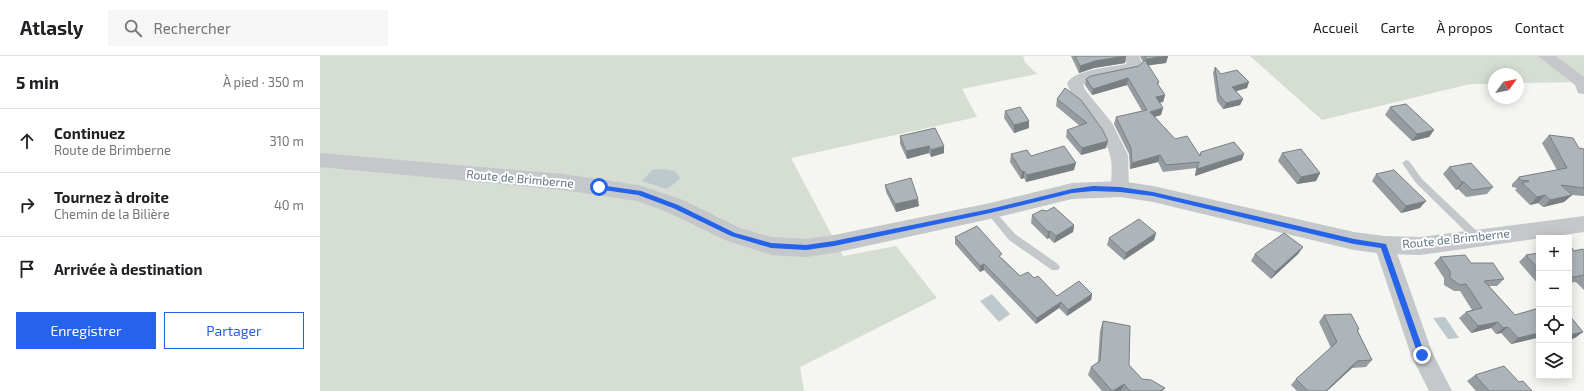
<!DOCTYPE html>
<html lang="fr">
<meta charset="utf-8">
<style>
:root{--surface:#fff;--page:#f6f6f6;--text:#202124;--muted:#757577;--line:#e0e0e0;--accent:#2563eb}
body{margin:0;font-family:"Exo 2",sans-serif;background:var(--page);color:var(--text)}
.controls{position:absolute;right:12px;bottom:12px;display:grid;overflow:hidden;border-radius:0px;box-shadow:0 2px 10px #0003}
.controls button{width:36px;height:36px;display:grid;place-items:center;padding:0;border:0;border-bottom:1px solid var(--line);background:var(--surface);color:var(--text);font:20px sans-serif}
.compass{position:absolute;left:1168px;top:12px;width:36px;height:36px;border-radius:50%;background:var(--surface);box-shadow:0 2px 10px #0003;rotate:57deg}
.stop{position:absolute;width:12px;height:12px;margin:-9px;border:3px solid #2563eb;border-radius:50%;background:#fff}
.stop.end{background:#2563eb;border-color:#fff;box-shadow:0 1px 4px #0008}
.list{margin:0;padding:0;list-style:none}
h2{display:flex;justify-content:space-between;align-items:center;height:52px;margin:0;padding:0 16px;font-size:17px}
h2 small{font-size:13px;font-weight:400;color:var(--muted)}
.list li{display:grid;grid-template-columns:26px 1fr auto;gap:12px;align-items:center;box-sizing:border-box;height:64px;padding:0 16px;border-top:1px solid var(--line)}
.list b{display:block;font-size:15px;white-space:nowrap}
.list p{margin:0;font-size:13px;white-space:nowrap;color:var(--muted)}
.list em{font-size:13px;font-style:normal;color:var(--muted)}
.actions{display:flex;gap:8px;padding:12px 16px}
.actions a{flex:1;padding:9px 0;border:1px solid var(--accent);border-radius:0px;text-align:center;font-size:14px;color:var(--accent)}
.actions .main{background:var(--accent);color:#fff}
.icon{flex:none;width:22px;height:22px;fill:none;stroke:currentColor;stroke-width:2;stroke-linecap:round;stroke-linejoin:round}
.map{position:relative;flex:none;width:1264px;height:335px;overflow:hidden}
header{display:flex;align-items:center;gap:24px;box-sizing:border-box;height:56px;padding:0 20px;background:var(--surface);border-bottom:1px solid var(--line)}
header strong{font-size:19px}
nav{display:flex;gap:22px;margin-inline-start:auto;font-size:14px}
.search{width:280px;height:36px;background:var(--page);display:flex;align-items:center;gap:10px;box-sizing:border-box;padding:0 14px;border-radius:0px;color:var(--muted);font-size:15px}
main{display:flex}
aside{flex:1;background:var(--surface)}
.map>svg:first-child{display:block}
</style>
<header>
<strong>Atlasly</strong>
<div class="search"><svg class="icon" aria-label="search" viewBox="0 0 24 24"><circle cx="10" cy="10" r="6"/><path d="M15 15l6 6"/></svg>Rechercher</div>
<nav><a>Accueil</a><a>Carte</a><a>À propos</a><a>Contact</a></nav>
</header>
<main>
<aside>
<h2>5 min<small>À pied · 350 m</small></h2>
<ul class="list">
<li><svg class="icon" aria-label="ahead" viewBox="0 0 24 24"><path d="M12 20V5M6 11l6-6 6 6"/></svg><div><b>Continuez</b><p>Route de Brimberne</p></div><em>310 m</em></li>
<li><svg class="icon" aria-label="right" viewBox="0 0 24 24"><path d="M7 20v-9h11M14 6l5 5-5 5"/></svg><div><b>Tournez à droite</b><p>Chemin de la Bilière</p></div><em>40 m</em></li>
<li><svg class="icon" aria-label="arrive" viewBox="0 0 24 24"><path d="M6 21V4h12l-3 4 3 4H6"/></svg><div><b>Arrivée à destination</b></div></li>
</ul>
<div class="actions"><a class="main">Enregistrer</a><a>Partager</a></div>
</aside>
<div class="map">
<svg width="1264" height="335" viewBox="0 0 1264 335">
<rect width="100%" height="100%" fill="#f5f5f1"/>
<!-- green -->
<path fill="#d6ddd2" d="M0 0H703L705 6 717 18 642 33 657 61 471 102 523 200 576 190 617 242 480 311 484 335H0Z
M930 0H1264V26L1198 27V18H1174V28H1150L1002 64Z"/>
<!-- water -->
<path fill="#bec9ce" d="M342 113 355 115 360 122 354 128 346 133 322 125 332 114Z
M672 238 690 258 679 266 660 245Z
M1125 261 1139 282 1128 283 1113 262Z"/>
<g fill="none" stroke-linecap="round" stroke-linejoin="round">
<!-- service -->
<path fill="#c4c8cb" fill-rule="evenodd" d="M1086 104 1089 105 1102 123 1161 179 1163 182 1161 185H1155L1096 127 1082 107Z
M670 152 673 153 695 178 738 208 740 211 738 214H732L689 184 667 157 666 155 667 153Z"/>
<!-- minor -->
<path fill="#c4c8cb" fill-rule="evenodd" d="M803 0H819L823 9 817 15 769 25 763 29 766 35 792 67 808 99 809 133 806 138 800 140 794 138 791 133C791 122 793 109 790 99 783 70 756 54 747 27 756 13 791 11 807 8Z
M1218 0H1236L1264 21V38L1258 37 1255 29Z
M1064 181 1071 184 1074 189 1112 296 1132 335H1109L1091 299 1054 189 1057 184Z"/>
<!-- tertiary -->
<path fill="#c4c8cb" fill-rule="evenodd" d="M0 97 243 118 319 129 363 144 420 172 451 181 486 183 514 179 670 147 752 127 800 125 833 130 1034 176 1064 180 1100 181 1264 160V176L1100 199 1064 198 1034 194 833 146 800 141 752 143 670 163 514 197 486 201 451 199 405 184 347 156 317 145 243 134 0 111Z"/>
</g>
<!-- wall -->
<path fill="#969ca0" d="M751 0H806L805 7 774 12 759 17Z
M820 0H848L846 7 828 9 839 26 838 29 845 39 843 46H840L841 59 835 61 855 83 880 99 881 96 922 104 875 120 876 112 843 116 838 106 810 113 809 98 794 68 796 61 822 55 807 29 772 39 765 29 766 23 819 10 823 6Z
M895 11 901 18 927 32 916 35 923 43 920 49 903 53 897 45 893 17Z
M745 32 786 92 761 99 746 81 747 74 760 70 736 50 737 43Z
M1070 51 1114 74 1109 81 1092 85 1065 59Z
M685 55 709 65V72L694 77 684 62Z
M615 72 624 97 611 101 609 97 587 103 580 88V80Z
M1229 79 1259 92 1264 93V140L1252 139 1244 146 1223 151 1218 147 1210 149 1195 134 1197 132 1192 131V128L1199 121 1237 114 1222 87Z
M962 97 1000 117 996 125 977 128 958 105Z
M691 98 711 100 754 114 706 126 704 122 701 123 690 106Z
M1129 111 1173 131 1167 138 1146 141 1138 133 1136 134 1123 118Z
M1056 118 1100 152 1081 157 1052 125Z
M565 129 599 150 576 156 566 136Z
M712 159 754 169 753 176 734 187 729 182 727 183 711 167Z
M836 177 834 184 804 204 787 189 789 182Z
M635 181 682 202 700 220 714 222 737 240 772 238 771 244 747 260 739 252 716 268 664 214 660 216 635 188Z
M983 191 978 198 951 223 931 205 935 198Z
M1249 193 1254 195 1264 194V234L1256 226 1249 227Z
M1219 197V229L1199 206 1206 199Z
M1120 201 1151 207 1184 223 1177 230H1169L1195 259 1219 252V286L1216 282 1191 288 1181 277 1176 278 1171 272 1151 277 1139 262 1146 256 1152 254 1140 235H1134L1124 229V222L1114 207Z
M1004 259 1039 273 1038 275 1052 304 1046 311 1032 312 1007 335H977L971 329 976 323 1011 292 999 266Z
M783 265 809 309 822 323 845 332 843 335H782L768 319 771 311 778 306 780 275Z
M1155 319 1199 326 1212 335H1156L1147 325Z"/>
<!-- shaded-wall -->
<path fill="#7a7f82" d="M806 0 805 7 774 12 759 17 760 10 775 5Z
M848 0 846 7 824 10 826 3Z
M808 22 807 29 772 39 773 33Z
M929 26 927 32 910 37 912 31Z
M845 39 843 46 835 48 836 41Z
M923 43 920 49 903 53 906 47Z
M843 52 841 59 829 62 830 56Z
M709 65V72L694 77V69Z
M1114 74 1109 81 1092 85 1097 78Z
M788 85 786 92 761 99 762 92Z
M609 90V97L587 103 586 95Z
M624 90V97L611 101V94Z
M924 98 922 104 875 120 877 113Z
M840 99 838 106 810 113 812 107Z
M756 107 754 114 706 126 707 119Z
M704 115V122L701 123 702 116Z
M1000 117 996 125 977 128 981 121Z
M1142 126H1144L1138 133 1136 134Z
M1225 139 1218 147 1210 149 1217 141Z
M1252 139 1244 146 1223 151 1230 144Z
M598 143 599 150 576 156 575 148Z
M1106 145 1100 152 1081 157 1086 150Z
M754 169 753 176 734 187 736 180Z
M730 175 729 182 727 183 728 176Z
M836 177 834 184 804 204 806 197Z
M983 191 978 198 951 223 955 216Z
M664 208V214L660 216V210Z
M772 238 771 244 747 260 748 254Z
M741 246 739 252 716 268 717 262Z
M1178 266 1171 272 1151 277 1158 270Z
M1188 271 1181 277 1176 278 1183 272Z
M1263 276 1255 282 1249 284V279Z
M1219 277V280L1216 282 1191 288 1198 282Z
M1037 305 1032 312 1007 335H1006Z
M804 328 801 335H793Z"/>
<!-- building -->
<path fill="#aeb5ba" stroke="#7a7f82" d="M755 0H806L775 5 760 10Z
M825 0H848L826 3Z
M825 4 839 26 837 27 845 39 836 41 843 52 830 56 855 83 867 80 880 100 881 96 914 86 924 98 877 113 879 106 846 109 840 99 812 107 811 92 796 61 827 54 808 22 773 33 766 23 771 20 819 10Z
M895 11 901 18 917 14 929 26 912 31 923 43 906 47 899 39Z
M745 32 761 44 782 73 788 85 762 92 747 74 767 67 737 43Z
M1086 48 1114 74 1097 78 1070 51Z
M700 51 709 65 694 69 685 55Z
M615 72 624 90 611 94 609 90 586 95 580 80Z
M1229 79 1253 82 1259 92 1264 93V132L1241 129 1252 139 1230 144 1225 139 1217 141 1202 127 1209 125 1199 124V121L1247 112Z
M744 90 756 107 707 119 704 115 702 116 691 98 707 94 711 100Z
M981 93 1000 117 981 121 962 97Z
M1151 107 1173 131 1152 134 1144 126H1142L1129 111Z
M1074 114 1106 145 1086 150 1056 118Z
M591 122 598 143 575 148 565 129Z
M734 151 754 169 736 180 730 175 728 176 712 159 722 154 727 155Z
M819 163 836 177 806 197 789 182Z
M657 170 682 198 679 200 700 220 708 216 714 222 718 220 737 240 759 225 772 238 748 254 741 246 717 262 664 208 660 210 635 181Z
M964 177 983 191 955 216 935 198Z
M1252 192 1254 195 1263 193 1264 194V219L1249 222V193Z
M1219 197V214L1206 199Z
M1145 199 1151 207H1173L1184 223 1164 225 1195 259 1219 252V277L1198 282 1188 271 1183 272 1178 266 1158 270 1146 256 1162 252 1146 228 1140 229 1130 222V215L1120 201Z
M1031 258 1039 273 1037 274 1052 304 1037 305 1006 335H988L976 323 1017 286 1004 259Z
M1249 259 1263 276 1249 279Z
M783 265 810 270 809 309 822 323 831 324 845 332 840 335H810L804 328 793 335H792L771 311 780 305Z
M1184 310 1199 326 1203 325 1212 335H1169L1155 319Z"/>
<!-- route -->
<path fill="#2563eb" d="M279 129 321 135 358 149 415 177 451 187 486 189 514 185 670 153 752 133 773 130 800 131 833 136 1034 183 1066 188 1105 299 1102 303 1098 299 1061 192 1034 188 833 140 800 136 773 135 752 137 670 157 514 190 486 194 451 192 411 180 353 152 318 139 277 133V130Z"/>
<g text-anchor="middle" stroke-width="4" stroke-linejoin="round" paint-order="stroke">
<!-- street labels -->
<g font-size="12" fill="#627484" stroke="#fff">
<text transform="translate(200 123) rotate(5)" y="4">Route de Brimberne</text>
<text transform="translate(1136 183) rotate(-6)" y="4">Route de Brimberne</text>
</g>
</g>
</svg>
<div class="controls">
<button>+</button>
<button>−</button>
<button><svg class="icon" aria-label="locate" viewBox="0 0 24 24"><circle cx="12" cy="12" r="6"/><path d="M12 2v4M12 18v4M2 12h4M18 12h4"/></svg></button>
<button><svg class="icon" aria-label="layers" viewBox="0 0 24 24"><path d="M12 4l9 5-9 5-9-5zM3 14l9 5 9-5"/></svg></button>
</div>
<svg class="compass" viewBox="-18 -18 36 36"><path d="M0-13l5 13h-10z" fill="#e53935"/><path d="M0 13l5-13h-10z" fill="#757577"/></svg>
<div class="stop" style="left:279px;top:131px"></div>
<div class="stop end" style="left:1102px;top:299px"></div>
</div>
</main>
